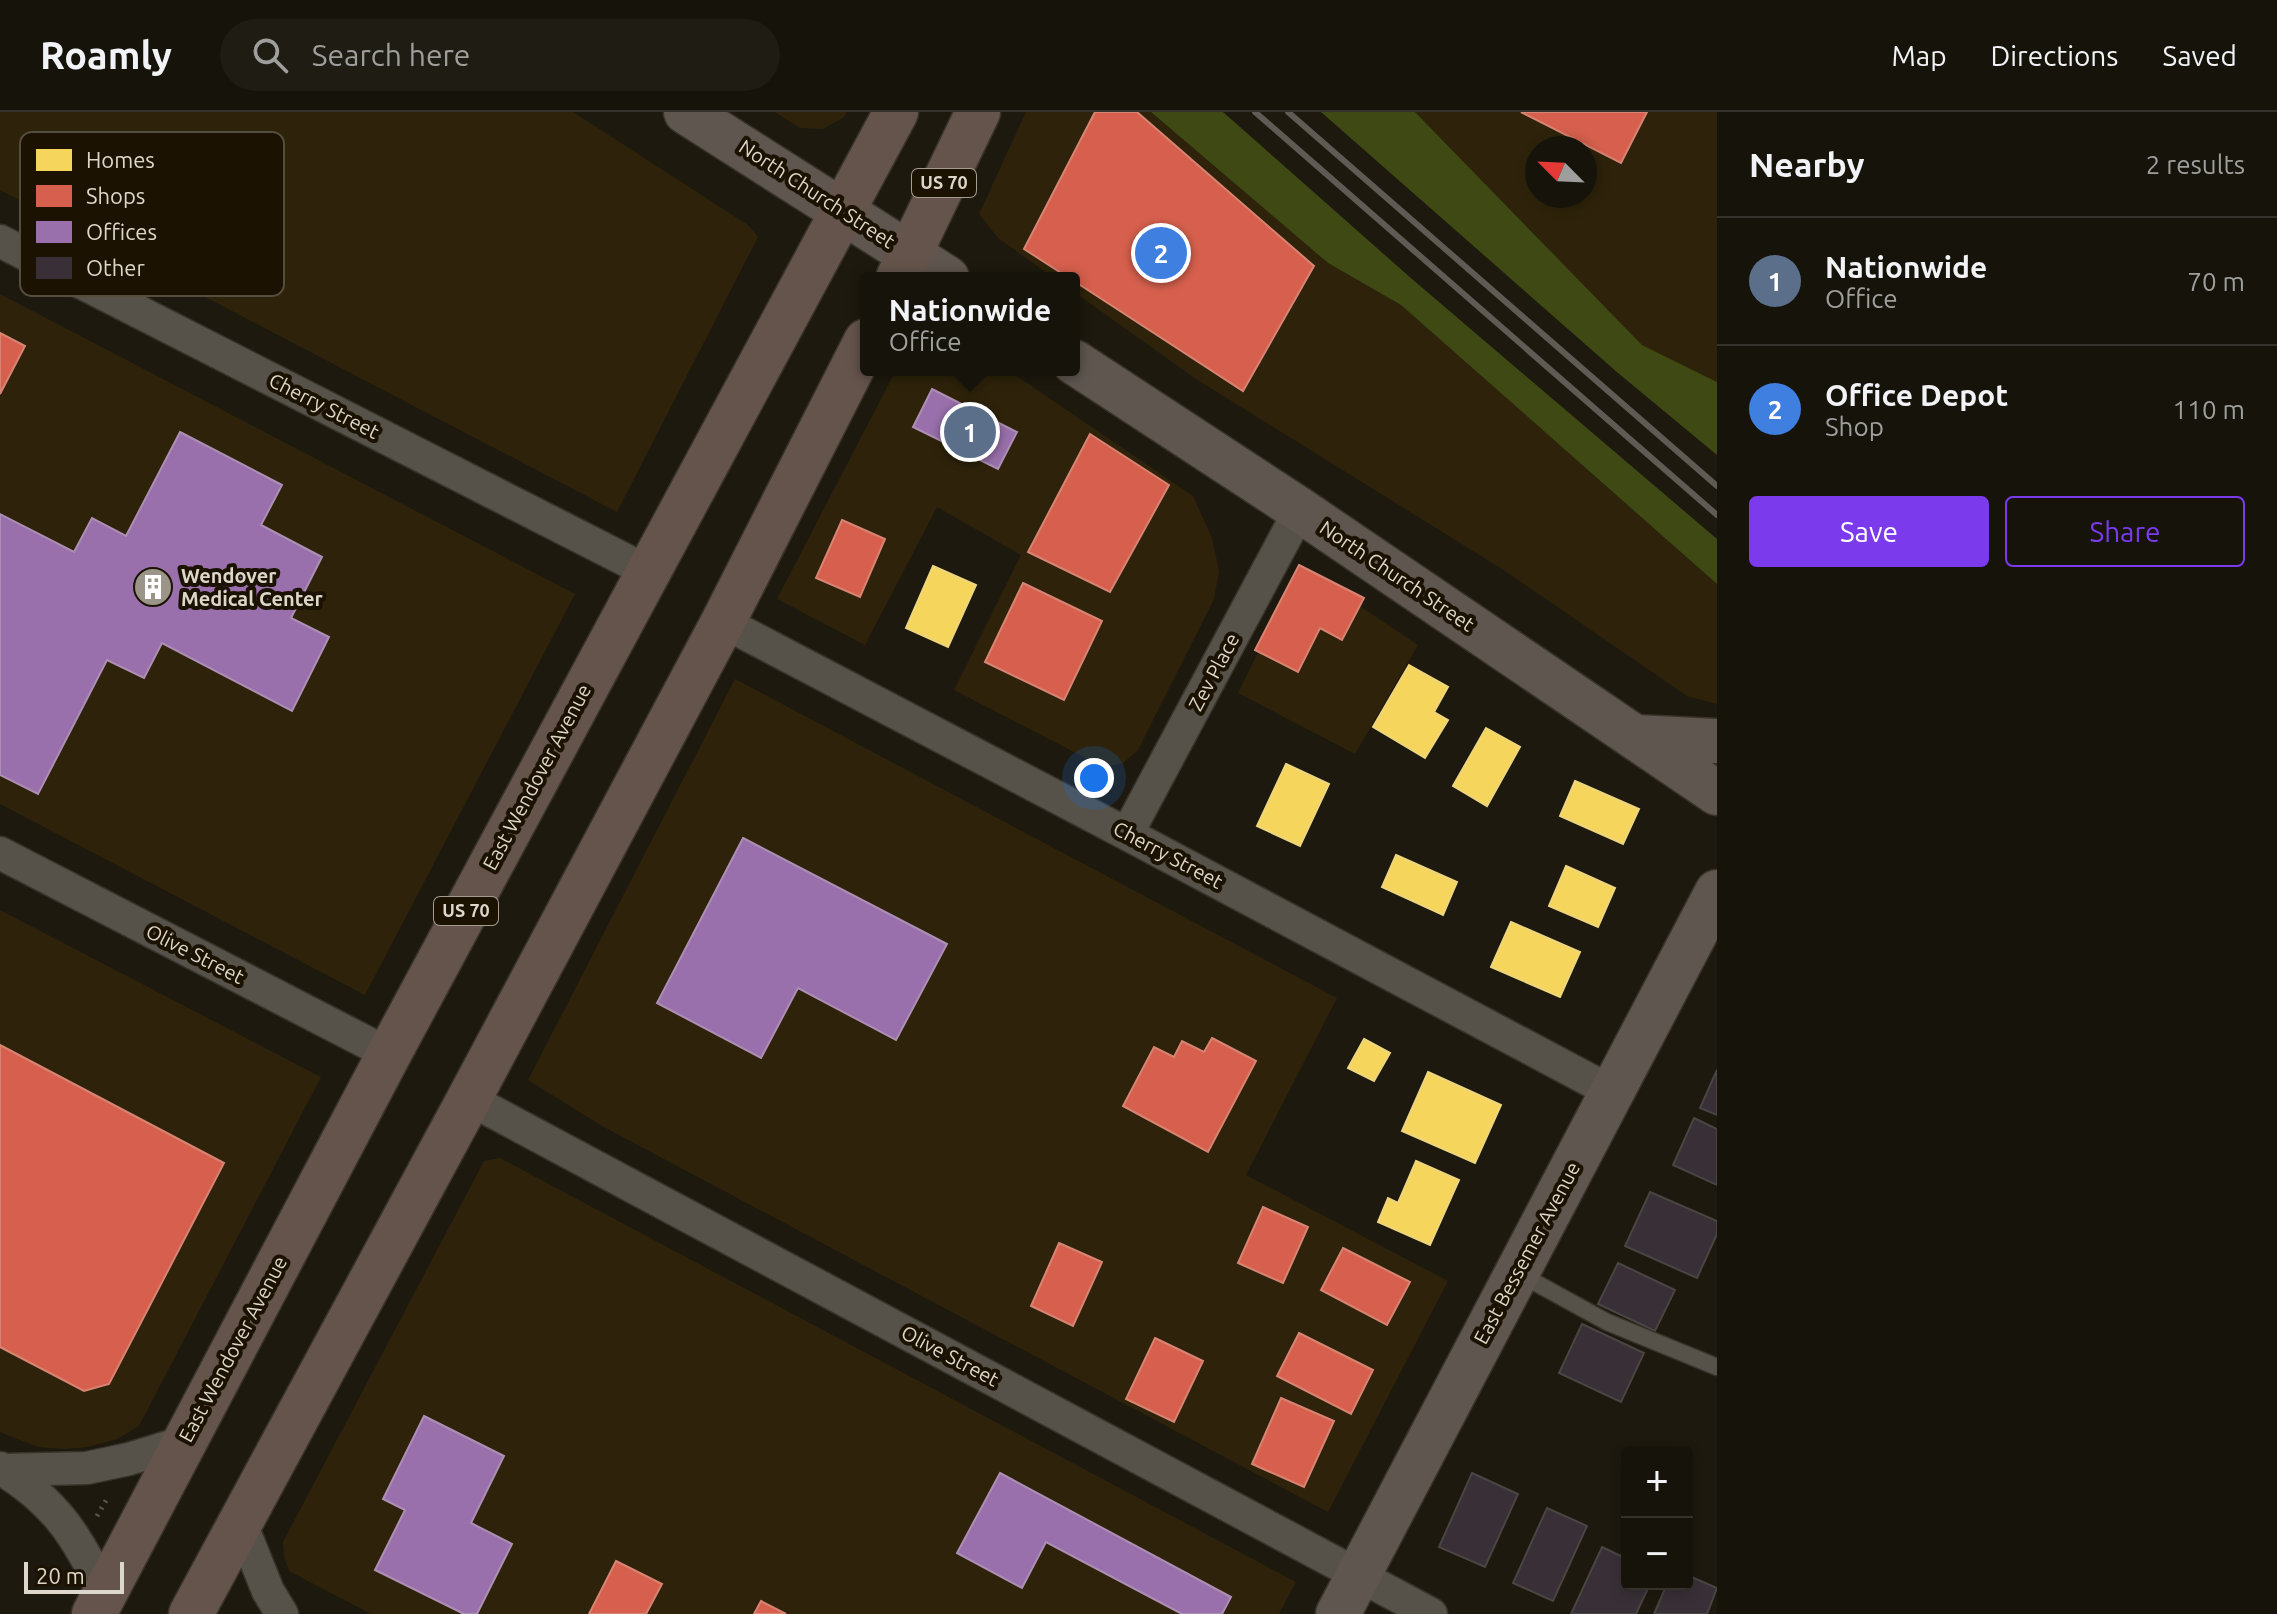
<!DOCTYPE html>
<meta charset="utf-8">
<style>
:root{--surface:#16130a;--page:#1f1c13;--text:#f1f3f6;--muted:#9e9e9c;--line:#35322b;--accent:#7c3aed}
body{margin:0;font-family:Ubuntu,sans-serif;background:var(--page);color:var(--text)}
.controls{position:absolute;right:24px;bottom:24px;display:grid;overflow:hidden;border-radius:8px;box-shadow:0 4px 12px #0003}
.controls button{width:72px;height:72px;display:grid;place-items:center;padding:0;border:0;border-bottom:2px solid var(--line);background:var(--surface);color:var(--text);font:40px sans-serif}
.compass{position:absolute;left:1525px;top:24px;width:72px;height:72px;border-radius:50%;background:var(--surface);box-shadow:0 4px 12px #0003;rotate:294deg}
.scale{position:absolute;left:24px;bottom:20px;width:100px;box-sizing:border-box;padding-left:8px;border:4px solid #ddd7cb;border-top:0;font-size:22px;line-height:28px;white-space:nowrap;color:#ddd7cb;-webkit-text-stroke:6px #1b1202;paint-order:stroke}
.you{position:absolute;left:1094px;top:666px;width:28px;height:28px;margin:-20px;border:6px solid #fff;border-radius:50%;background:#1a73e8;box-shadow:0 0 0 12px #1a73e833}
.badge{display:grid;place-items:center;width:52px;height:52px;border-radius:50%;background:var(--accent);color:#fff;font-size:26px;font-weight:700}
.pin{position:absolute;translate:-50% -50%;border:4px solid #fff;box-shadow:0 2px 8px #0006}
.popup{position:absolute;left:860px;top:160px;width:220px;height:104px;box-sizing:border-box;display:grid;place-content:center;border-radius:8px;background:var(--surface);filter:drop-shadow(0 2px 6px #0005);font-size:26px;white-space:nowrap;color:var(--muted)}
.popup b{font-size:30px;color:var(--text)}
.popup::after{content:'';position:absolute;left:50%;top:100%;margin-left:-16px;border:16px solid transparent;border-top-color:var(--surface)}
.list{margin:0;padding:0;list-style:none}
h2{display:flex;justify-content:space-between;align-items:center;height:104px;margin:0;padding:0 32px;font-size:34px}
h2 small{font-size:26px;font-weight:400;color:var(--muted)}
.list li{display:grid;grid-template-columns:52px 1fr auto;gap:24px;align-items:center;box-sizing:border-box;height:128px;padding:0 32px;border-top:2px solid var(--line)}
.list b{display:block;font-size:30px;white-space:nowrap}
.list p{margin:0;font-size:26px;white-space:nowrap;color:var(--muted)}
.list em{font-size:26px;font-style:normal;color:var(--muted)}
.actions{display:flex;gap:16px;padding:24px 32px}
.actions a{flex:1;padding:18px 0;border:2px solid var(--accent);border-radius:8px;text-align:center;font-size:28px;color:var(--accent)}
.actions .main{background:var(--accent);color:#fff}
.icon{flex:none;width:44px;height:44px;fill:none;stroke:currentColor;stroke-width:2;stroke-linecap:round;stroke-linejoin:round}
.map{position:relative;flex:none;width:1717px;height:1502px;overflow:hidden}
header{display:flex;align-items:center;gap:48px;box-sizing:border-box;height:112px;padding:0 40px;background:var(--surface);border-bottom:2px solid var(--line)}
header strong{font-size:38px}
nav{display:flex;gap:44px;margin-inline-start:auto;font-size:28px}
.search{width:560px;height:72px;background:var(--page);display:flex;align-items:center;gap:20px;box-sizing:border-box;padding:0 28px;border-radius:44px;color:var(--muted);font-size:30px}
main{display:flex}
aside{flex:1;background:var(--surface)}
.map>svg:first-child{display:block}
</style>
<header>
<strong>Roamly</strong>
<div class="search"><svg class="icon" aria-label="search" viewBox="0 0 24 24"><circle cx="10" cy="10" r="6"/><path d="M15 15l6 6"/></svg>Search here</div>
<nav><a>Map</a><a>Directions</a><a>Saved</a></nav>
</header>
<main>
<div class="map">
<svg width="1717" height="1502" viewBox="0 0 1717 1502">
<rect width="100%" height="100%" fill="#1e190e"/>
<!-- built -->
<path fill="#2e230a" fill-rule="evenodd" d="M0 0H573L748 113 758 125 617 400 0 78Z
M775 0H847L844 5 823 17 800 16Z
M1026 0H1151L1328 151 1401 193 1717 472V592L1687 584 1502 457 1196 267 1074 180V166H1054L998 126 979 102Z
M1415 0H1717V270L1642 233ZM1537 36H1585V84H1537Z
M0 182 575 482 365 883 0 692Z
M896 258H1008L1193 384 1212 426 1219 459 1214 487 1138 638 1123 651 1103 655 954 578 1021 443 937 395 865 533 777 487Z
M1306 458 1418 533 1355 642 1238 581 1297 461Z
M735 567 1337 886 1246 1063 1448 1169 1328 1400 602 1014 528 968Z
M0 798 321 965 139 1314 117 1327 88 1335 64 1337 38 1335 0 1320Z
M500 1046 1296 1470 1279 1502H371L289 1459 284 1445 283 1430 484 1049Z"/>
<!-- forest -->
<path fill="#3e4913" d="M1151 0H1223L1412 167 1717 427V472L1401 193 1328 151Z
M1321 0H1415L1642 233 1717 270V343L1618 261Z"/>
<!-- homes -->
<path fill="#f6d55c" stroke="#eed67d" stroke-width="2" d="M933 454 976 473 948 535 906 516Z
M1409 553 1448 575 1434 600 1448 608 1425 646 1373 615Z
M1486 616 1520 635 1487 694 1453 674Z
M1286 652 1329 672 1300 734 1257 714Z
M1575 669 1639 697 1623 732 1560 704Z
M1396 743 1457 770 1443 803 1382 775Z
M1566 754 1615 776 1598 815 1549 794Z
M1511 810 1580 840 1560 885 1491 855Z
M1364 927 1390 941 1374 969 1348 956Z
M1428 960 1501 993 1475 1051 1402 1019Z
M1416 1049 1459 1068 1430 1133 1378 1110 1388 1086 1398 1091Z"/>
<!-- shops -->
<path fill="#d6604d" stroke="#d88473" stroke-width="2" d="M1095 0H1137L1314 154 1243 279 1074 169V166H1069L1024 137Z
M1521 0H1647L1621 51Z
M0 221 25 234 0 282Z
M1090 322 1169 373 1110 480 1028 440Z
M842 408 885 427 860 485 816 466Z
M1299 453 1364 486 1342 528 1320 516 1298 560 1255 538Z
M1023 471 1102 509 1064 588 985 550Z
M1212 926 1256 949 1208 1040 1123 994 1154 935 1174 945 1182 929 1204 940Z
M0 933 224 1051 109 1272 84 1279 0 1235Z
M1263 1095 1308 1115 1283 1171 1238 1151Z
M1059 1131 1102 1150 1073 1214 1031 1194Z
M1343 1136 1410 1170 1387 1213 1321 1178Z
M1299 1221 1373 1258 1351 1302 1277 1264Z
M1155 1226 1203 1249 1174 1310 1126 1287Z
M1281 1286 1334 1309 1304 1375 1252 1352Z
M616 1449 662 1472 646 1502H589Z
M761 1489 786 1502H754Z"/>
<!-- offices -->
<path fill="#9970ab" stroke="#ad8fb5" stroke-width="2" d="M932 277 1017 320 998 357 913 315Z
M180 320 282 373 261 413 322 445 291 506 329 525 292 599 162 531 144 566 107 548 38 682 0 663V402L74 440 92 406 126 424Z
M743 726 947 832 896 928 798 876 761 946 657 891Z
M424 1304 504 1344 471 1411 512 1432 477 1502H464L375 1458 405 1398 383 1387Z
M1000 1361 1231 1485 1222 1502H1182L1046 1430 1022 1476 957 1441Z"/>
<!-- building -->
<path fill="#383036" stroke="#494543" stroke-width="2" d="M1717 958V1003L1700 996Z
M1694 1006 1717 1017V1073L1673 1053Z
M1650 1080 1717 1109V1122L1697 1166 1625 1134Z
M1618 1151 1675 1178 1655 1219 1598 1192Z
M1582 1212 1644 1241 1621 1290 1559 1261Z
M1472 1361 1518 1382 1485 1455 1439 1435Z
M1547 1396 1587 1414 1553 1489 1513 1471Z
M1602 1435 1627 1447V1472H1650L1636 1502H1571Z
M1687 1463 1717 1476 1707 1502H1654L1667 1472H1687Z"/>
<g fill="none" stroke-linecap="round" stroke-linejoin="round">
<!-- lane casing -->
<g stroke="#37332b" stroke-width="19">
<path id="lane" d="M1518 1161 1607 1210 1717 1255"/>
</g>
<!-- street casing -->
<g stroke="#37332b" stroke-width="35">
<path id="street" d="M0 129 647 459
M723 510 1127 722 1612 980
M1127 722 1300 398
M0 741 389 942
M469 987 1431 1502
M0 1356C56 1390 77 1424 105 1482
M3 1358 87 1356 129 1347 184 1330
M240 1409 268 1479 282 1502"/>
</g>
<!-- secondary casing -->
<g stroke="#37332b" stroke-width="47">
<path id="secondary" d="M686 0 947 166
M1074 250 1300 398 1717 681
M1636 625 1717 629
M1338 1502 1717 780"/>
</g>
<!-- highway casing -->
<g stroke="#37332b" stroke-width="47">
<path id="highway" d="M898 166 978 0
M94 1502 389 942 896 0
M191 1502 469 987 723 510 866 229"/>
</g>
<!-- path -->
<path stroke="#5a564f" stroke-width="5" stroke-dasharray="2 6" stroke-linecap="butt" d="M97 1404 108 1385"/>
<!-- lane -->
<use href="#lane" stroke="#56524a" stroke-width="16"/>
<!-- street -->
<use href="#street" stroke="#56524a" stroke-width="32"/>
<!-- secondary -->
<use href="#secondary" stroke="#5e564f" stroke-width="44"/>
<!-- highway -->
<use href="#highway" stroke="#64544c" stroke-width="44"/>
<!-- rail -->
<path stroke="#5e5a54" stroke-width="6" d="M1255 0 1717 403
M1288 0 1717 374"/>
</g>
<!-- icons -->
<defs>
<g id="building-disc" transform="scale(2)"><circle r="9.5" fill="#9a9489" stroke="#1b1202"/><path d="M-4-6H4V6H1V3H-1V6H-4ZM-2.5-4.3h1.7v1.8h-1.7ZM.8-4.3h1.7v1.8H.8ZM-2.5-1h1.7V.8h-1.7ZM.8-1h1.7V.8H.8Z" fill="#fff"/></g>
</defs>
<g fill-rule="evenodd">
<use href="#building-disc" x="153" y="475"/>
</g>
<g text-anchor="middle" stroke-width="8" stroke-linejoin="round" paint-order="stroke">
<!-- shield labels -->
<g fill="#1b1202" stroke="#a39c8f" stroke-width="2">
<rect x="912" y="57" width="64" height="28" rx="6"/>
<rect x="434" y="785" width="64" height="28" rx="6"/>
</g>
<g font-size="18" font-weight="bold" fill="#ddd7cb">
<text x="944" y="77">US 70</text>
<text x="466" y="805">US 70</text>
</g>
<!-- street labels -->
<g font-size="20" fill="#ddd7cb" stroke="#1b1202">
<text transform="translate(817 82) rotate(33)" y="7">North Church Street</text>
<text transform="translate(324 294) rotate(27)" y="7">Cherry Street</text>
<text transform="translate(1397 464) rotate(34)" y="7">North Church Street</text>
<text transform="translate(1214 560) rotate(-62)" y="7">Zev Place</text>
<text transform="translate(537 665) rotate(-62)" y="7">East Wendover Avenue</text>
<text transform="translate(1168 743) rotate(28)" y="7">Cherry Street</text>
<text transform="translate(195 842) rotate(27)" y="7">Olive Street</text>
<text transform="translate(1527 1141) rotate(-62)" y="7">East Bessemer Avenue</text>
<text transform="translate(233 1237) rotate(-62)" y="7">East Wendover Avenue</text>
<text transform="translate(950 1244) rotate(28)" y="7">Olive Street</text>
</g>
<!-- poi labels -->
<g font-size="20" font-weight="bold" fill="#ddd7cb" stroke="#1b1202" text-anchor="start">
<text x="181" y="471">Wendover<tspan x="181" dy="23">Medical Center</tspan></text>
</g>
</g>
<!-- legend -->
<rect x="20" y="20" width="264" height="164" rx="12" fill="#1b1202" stroke="#554d3e" stroke-width="2"/>
<rect x="36" y="37" width="36" height="22" fill="#f6d55c"/>
<rect x="36" y="73" width="36" height="22" fill="#d6604d"/>
<rect x="36" y="109" width="36" height="22" fill="#9970ab"/>
<rect x="36" y="145" width="36" height="22" fill="#383036"/>
<g font-size="22" fill="#ddd7cb">
<text x="86" y="56">Homes</text>
<text x="86" y="92">Shops</text>
<text x="86" y="128">Offices</text>
<text x="86" y="164">Other</text>
</g>
</svg>
<div class="controls">
<button>+</button>
<button>−</button>
</div>
<svg class="compass" viewBox="-18 -18 36 36"><path d="M0-13l5 13h-10z" fill="#e53935"/><path d="M0 13l5-13h-10z" fill="#9e9e9c"/></svg>
<div class="scale">20 m</div>
<div class="you"></div>
<div class="pin badge" style="left:970px;top:320px;background:#5c6f8a">1</div>
<div class="popup"><b>Nationwide</b>Office</div>
<div class="pin badge" style="left:1161px;top:141px;background:#3f7fe0">2</div>
</div>
<aside>
<h2>Nearby<small>2 results</small></h2>
<ul class="list">
<li><span class="badge" style="background:#5c6f8a">1</span><div><b>Nationwide</b><p>Office</p></div><em>70 m</em></li>
<li><span class="badge" style="background:#3f7fe0">2</span><div><b>Office Depot</b><p>Shop</p></div><em>110 m</em></li>
</ul>
<div class="actions"><a class="main">Save</a><a>Share</a></div>
</aside>
</main>
